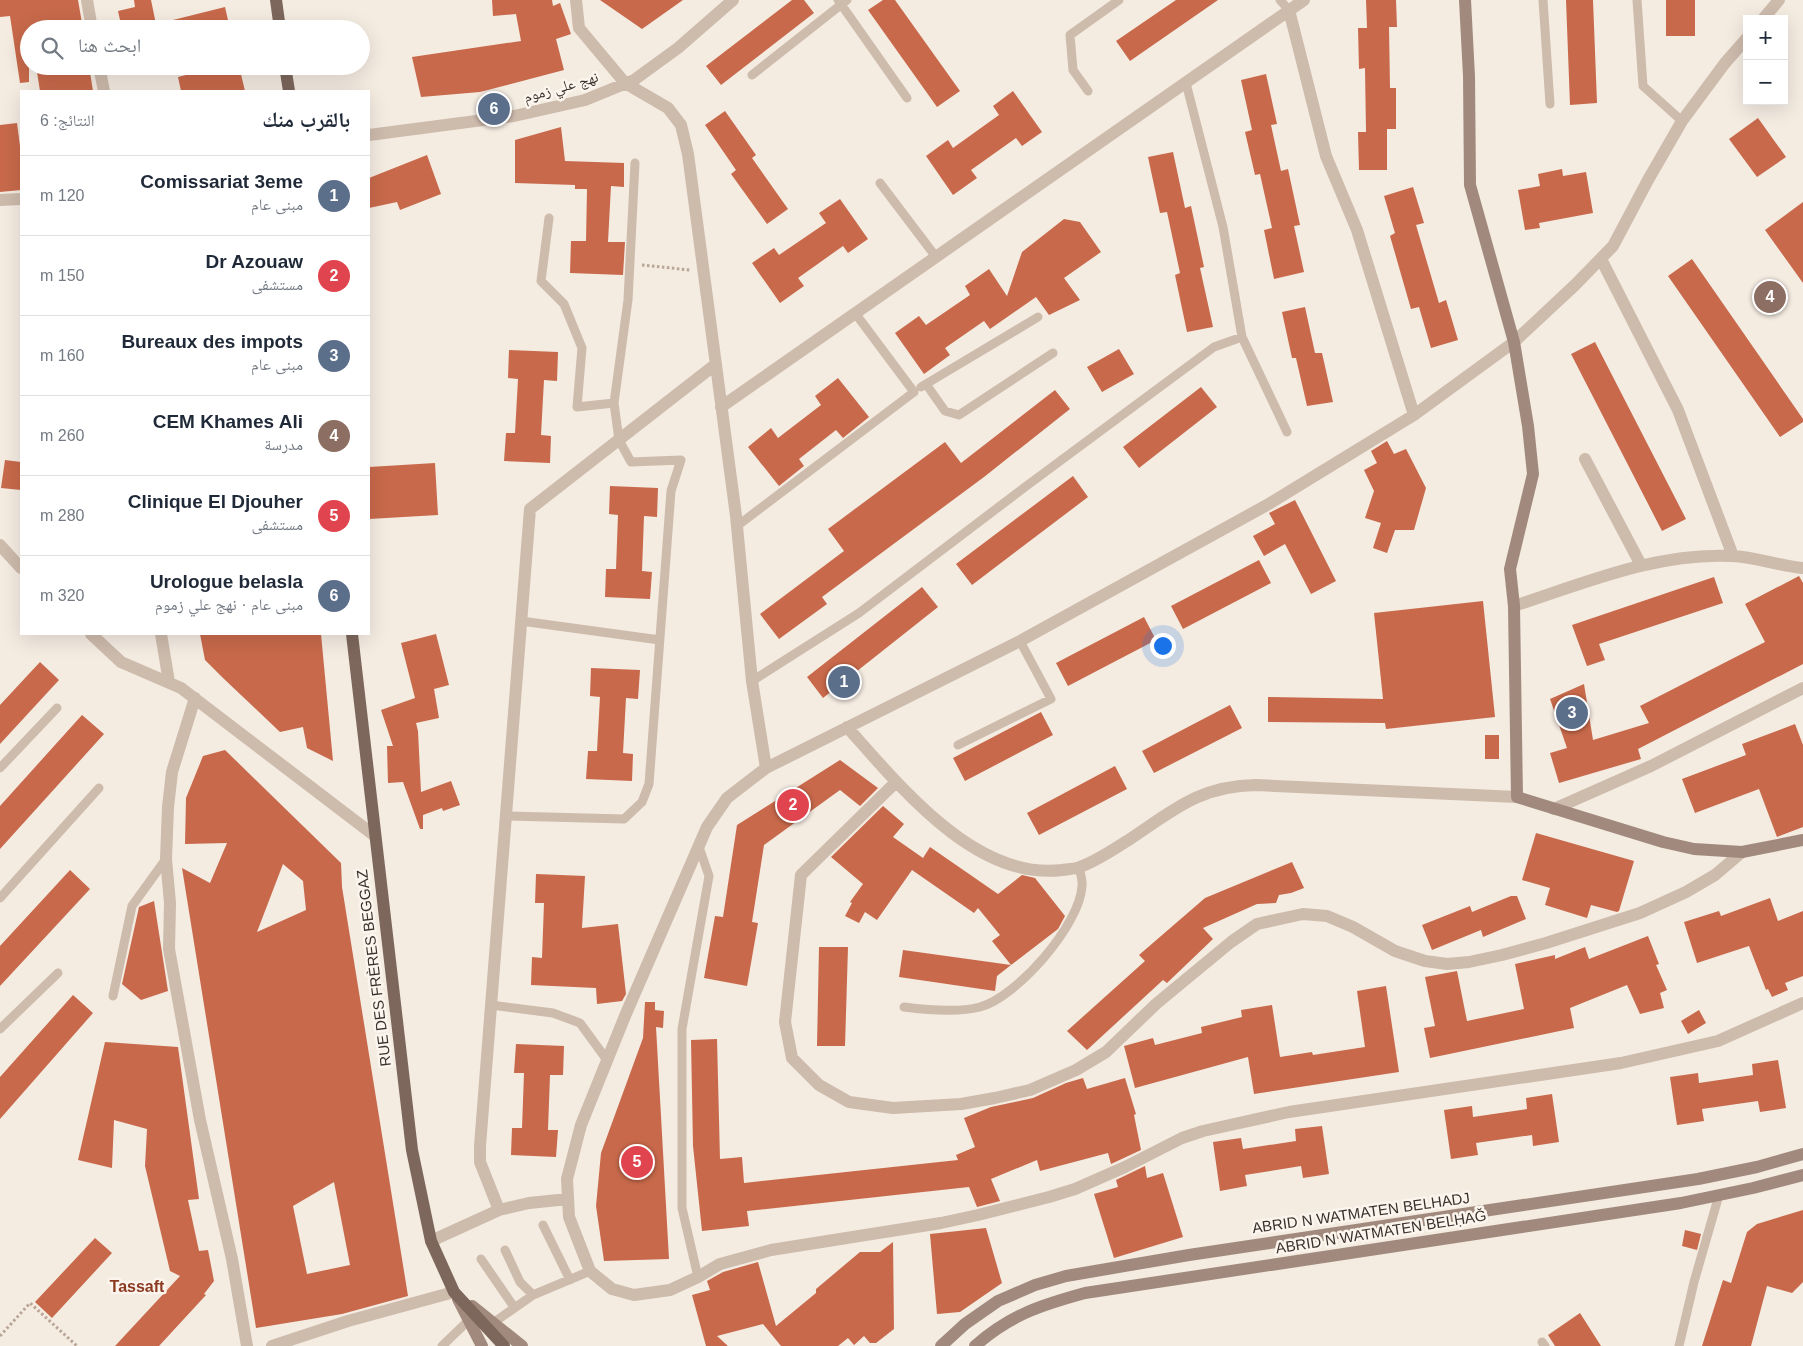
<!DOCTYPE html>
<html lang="ar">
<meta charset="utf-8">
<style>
:root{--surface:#fff;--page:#f2f2f3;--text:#1f2937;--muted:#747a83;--line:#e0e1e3;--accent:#2563eb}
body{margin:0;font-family:Helvetica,"Noto Naskh Arabic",sans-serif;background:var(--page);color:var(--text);direction:rtl}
.controls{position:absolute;right:15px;top:15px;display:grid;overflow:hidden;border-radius:0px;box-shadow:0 5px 20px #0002}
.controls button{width:45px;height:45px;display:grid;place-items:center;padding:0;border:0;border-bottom:1px solid var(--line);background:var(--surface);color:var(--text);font:25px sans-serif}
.you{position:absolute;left:1162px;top:645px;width:18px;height:18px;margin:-12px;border:4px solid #fff;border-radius:50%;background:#1a73e8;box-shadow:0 0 0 8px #1a73e833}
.badge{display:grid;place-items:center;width:32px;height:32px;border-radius:50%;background:var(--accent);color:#fff;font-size:16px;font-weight:700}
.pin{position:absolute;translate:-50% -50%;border:2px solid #fff;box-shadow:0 1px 5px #0006}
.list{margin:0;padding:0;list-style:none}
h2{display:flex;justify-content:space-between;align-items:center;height:65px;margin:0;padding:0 20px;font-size:21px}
h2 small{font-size:16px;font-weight:400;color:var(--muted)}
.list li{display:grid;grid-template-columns:32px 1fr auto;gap:15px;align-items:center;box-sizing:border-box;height:80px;padding:0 20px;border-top:1px solid var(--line)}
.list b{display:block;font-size:19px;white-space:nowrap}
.list p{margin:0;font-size:16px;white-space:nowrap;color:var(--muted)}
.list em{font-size:16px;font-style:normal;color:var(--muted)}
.icon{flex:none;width:28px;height:28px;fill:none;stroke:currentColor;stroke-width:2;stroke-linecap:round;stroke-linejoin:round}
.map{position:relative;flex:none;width:1803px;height:1346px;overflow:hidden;direction:ltr}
.search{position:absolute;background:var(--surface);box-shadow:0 5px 20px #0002;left:20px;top:20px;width:350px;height:55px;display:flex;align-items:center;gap:12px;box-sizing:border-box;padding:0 18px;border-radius:28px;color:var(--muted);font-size:19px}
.panel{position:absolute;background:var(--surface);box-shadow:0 5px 20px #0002;left:20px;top:90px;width:350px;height:545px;border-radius:0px;direction:rtl}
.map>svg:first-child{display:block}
</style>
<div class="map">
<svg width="1803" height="1346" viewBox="0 0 1803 1346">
<rect width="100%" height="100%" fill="#f4ebe1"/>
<!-- building -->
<path fill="#c8694b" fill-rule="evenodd" d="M0 0H78L83 29H29V82L20 83 10 16 0 17Z
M134 0H151L157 29H122L118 11 135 7Z
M492 0H552L553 6 560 3 571 34 556 39 564 70 480 92 421 97 412 57 521 41 516 14 493 16Z
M600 0H683L642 29Z
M792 0H804L814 13 721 85 706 66Z
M883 0H895L960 91 937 107 868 10Z
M1176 0H1218L1130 61 1116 41Z
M1366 0H1396L1397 27H1389L1390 88H1396V129H1387V170H1359L1358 132H1366L1365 68 1359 69 1358 28H1367Z
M1566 0H1593L1597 103 1570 105Z
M1666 0H1695V36H1666Z
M225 7 230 29H158L157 24Z
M36 66H89L93 91H40Z
M192 66H239L245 91H181L178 77 194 73Z
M1266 74 1277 124 1271 125 1281 171 1288 169 1300 225 1294 226 1304 272 1274 279 1264 230 1272 228 1260 174 1255 175 1245 132 1252 130 1241 80Z
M1013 91 1042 132 1022 146 1016 138 971 170 977 178 953 195 926 156 948 140 953 148 999 115 993 106Z
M725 111 756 155 752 158 788 209 767 224 731 174 736 170 705 125Z
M1758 118 1786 157 1757 177 1729 139Z
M17 123 20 146 21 145V190L0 192V125Z
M561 127 565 161 624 163V187L611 186 608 242H625L623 275 570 273 571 241H586L587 189H575V185L515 183V140Z
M1173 152 1185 208 1191 206 1204 267 1200 268 1213 327 1187 332 1175 275 1180 273 1167 212 1160 213 1148 157Z
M427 155 441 194 400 210 397 202 369 208V178Z
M1562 169 1563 176 1586 172 1593 213 1539 223 1540 228 1525 230 1518 190 1540 186 1538 174Z
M1413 187 1424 223 1416 225 1439 303 1446 300 1458 340 1431 348 1419 307 1411 309 1390 236 1395 233 1384 196Z
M840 199 868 239 848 253 843 246 798 278 804 286 780 303 752 263 774 248 779 255 826 223 819 213Z
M1803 202V283L1765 230Z
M1064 219 1080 222 1101 252 1064 278 1080 300 1049 315 1036 297 990 329 984 321 945 348 950 355 924 374 895 333 919 316 926 325 970 295 965 286 989 269 1007 296 1022 252Z
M1692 259 1803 419V422L1780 437 1668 276Z
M1305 307 1315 353H1322L1333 402 1307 406 1296 358H1292L1282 312Z
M1595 342 1686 519 1662 531 1571 354Z
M1119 349 1134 374 1102 392 1087 367Z
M509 350 558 352 557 381 544 380 541 435 551 436 550 463 504 461 506 433H515L518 379 508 378Z
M838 378 869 417 843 438 836 430 799 459 804 466 779 486 748 447 771 428 778 438 821 405 815 396Z
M1201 387 1217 407 1139 468 1123 447Z
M1055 390 1070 409 984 477 822 597 827 604 779 639 760 614 844 551 828 529 945 442 961 463Z
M1387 441 1394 454 1406 449 1426 488 1414 530H1395L1387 553 1373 548 1381 523 1365 518 1374 491 1364 470 1377 463 1371 451Z
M5 460 21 462V490L1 488Z
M435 463 438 515 369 519V467Z
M1073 476 1088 497 972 585 956 564Z
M610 486 658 488 657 517 644 516 642 571 652 572 650 599 605 597 606 569H616L618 515 609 514Z
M1295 500 1336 581 1311 594 1285 544 1264 556 1253 536 1275 524 1269 513Z
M1259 560 1271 583 1183 629 1171 606Z
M1799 576 1803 583V664L1638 749 1641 759 1559 783 1550 753 1567 748 1550 699 1584 684 1593 740 1649 723 1640 706 1765 642 1745 604Z
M1714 577 1723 603 1599 644 1605 660 1587 666 1572 625Z
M922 587 938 607 823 698 807 677Z
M1483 601 1495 717 1386 729 1385 723 1268 722V697L1383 699 1374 613Z
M1144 617 1156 640 1068 686 1056 663Z
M200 634H321L333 761 307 748 303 727 280 732 222 677 205 660Z
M436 634 449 685 434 689 439 718 416 723 418 731 421 792 451 781 460 805 443 811 442 808 423 815V829H420L403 782 388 783 387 746H393L381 710 415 698 401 643Z
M40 662 59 680 0 744V705Z
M591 668 640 670 638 699 626 698 623 753 633 754 632 781 586 779 588 751H597L600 697 590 696Z
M1230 705 1242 728 1154 773 1142 751Z
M1041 712 1053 735 965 781 953 758Z
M82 715 104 734 0 849V806Z
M1795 724 1803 745V827L1777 837 1759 789 1695 813 1682 779 1746 755 1742 744Z
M1485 735H1499V759H1485Z
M225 750 341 863 342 887 408 1296 342 1314 256 1328 182 868 210 883 227 843 185 844 186 798 203 756ZM283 864 303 881 306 910 257 932ZM334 1182 350 1265 307 1274 293 1206Z
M840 760 878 788 860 806 840 790 764 845 752 922 758 923 747 986 704 978 715 916 723 917 737 825Z
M1115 766 1127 789 1039 835 1027 813Z
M883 806 904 824 893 837 923 858 930 847 998 894 1022 875 1035 878 1065 916 1058 929 1011 965 992 941 1000 935 978 908 974 913 912 870 877 920 865 912 859 923 845 916 852 903 850 902 863 884 831 857Z
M1536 833 1634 861 1619 911 1617 912 1591 905 1587 918 1545 905 1550 888 1522 880Z
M1292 862 1304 888 1291 893 1279 895 1276 903 1257 904 1203 928 1213 939 1167 983 1163 980 1087 1050 1067 1031 1145 961 1139 955 1205 898Z
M70 870 90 889 0 986V946Z
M536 874 585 876 582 928 618 924 626 994 622 1001 597 1004 596 988 531 985 532 957 542 958 544 903H535Z
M1511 896H1517L1526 919 1483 937 1481 930 1432 950 1422 925 1470 906 1472 912Z
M1770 898 1778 921 1803 911V976L1785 983 1788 990 1772 997 1768 989 1766 990 1749 946 1697 963 1684 922 1719 911 1721 916Z
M154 901 168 991 141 1000 122 984 139 907Z
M1648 936 1659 964 1656 965 1667 990 1660 993 1664 1008 1640 1014 1627 985 1570 1008 1574 1028 1430 1058 1424 1028 1435 1026 1425 977 1457 971 1467 1021 1524 1009 1515 964 1555 955V959L1585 947 1589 959Z
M819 947H848L845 1046H817Z
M903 950 1011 965 997 976 995 991 899 977Z
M1386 986 1399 1072 1254 1094 1248 1057 1135 1088 1124 1046 1153 1038 1155 1045 1202 1033 1201 1027 1242 1017 1241 1010 1272 1005 1280 1057 1312 1052 1313 1055 1365 1047 1357 991Z
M73 995 93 1013 0 1119V1077Z
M645 1002H655V1010L664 1011 663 1028 656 1027 669 1259 604 1261 596 1206 601 1153 643 1038Z
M1699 1010 1706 1023 1688 1034 1681 1021Z
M717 1039 720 1159 742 1157 744 1183 958 1160 956 1155 975 1147 964 1118 991 1107 1033 1098 1066 1083 1083 1078 1087 1089 1125 1078 1136 1114 1134 1115 1141 1150 1111 1164 1108 1153 1040 1171 1037 1160 991 1179 1000 1201 977 1207 969 1187 747 1211 749 1226 702 1231 693 1146 691 1040Z
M105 1042 178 1047 199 1199 188 1200 199 1251 208 1250 214 1281 204 1294 206 1295 159 1346H115L180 1276 170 1271 145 1166 147 1129 114 1120 112 1168 78 1160Z
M516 1044 564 1046 563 1075H550L548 1130H558L556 1157 511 1155 512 1128H522L524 1073H514Z
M1778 1060 1786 1108 1760 1112 1758 1101 1702 1109 1704 1121 1677 1125 1670 1077 1698 1073 1699 1083 1753 1075 1752 1064Z
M1552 1094 1559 1142 1533 1146 1532 1135 1476 1143 1478 1155 1451 1159 1444 1110 1472 1106 1473 1117 1527 1109 1526 1098Z
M1322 1126 1329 1174 1303 1178 1301 1166 1245 1175 1247 1186 1220 1191 1213 1142 1241 1138 1243 1149 1296 1141 1295 1129Z
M1145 1166 1147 1178 1163 1173 1183 1237 1114 1258 1094 1194 1118 1187 1116 1180Z
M1803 1210V1282L1792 1293 1767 1286 1751 1346H1702L1723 1280 1731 1283 1747 1232 1757 1224Z
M986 1228 1002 1283 960 1312 937 1314 930 1234Z
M1685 1230 1701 1234 1697 1250 1682 1246Z
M95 1238 112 1253 52 1318 35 1302Z
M893 1242 894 1329 876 1343H870L864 1336 854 1345 848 1338 838 1346H781L763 1324 717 1336 728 1346H706L692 1295 710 1290 707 1281 723 1272 758 1262 776 1326 816 1293V1289L860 1252H880Z
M1580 1313 1601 1346H1555L1548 1335Z"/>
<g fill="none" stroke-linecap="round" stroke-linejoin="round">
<!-- path -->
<path stroke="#b9a596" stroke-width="3" stroke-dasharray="2.5 2.5" stroke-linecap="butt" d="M642 265 690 270
M0 1336 30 1303 77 1346"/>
<!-- lane -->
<path stroke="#cdbbac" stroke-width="9" d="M838 0 907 98
M1280 0 1289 10
M1543 0 1550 104
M1637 0 1643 86 1682 121
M752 75 847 0
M1186 83 1223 227 1242 337 1287 432
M1088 91 1073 70 1070 35 1119 0
M880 183 936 257
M926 384 945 411 959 415 1053 353
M921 387 1038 317
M614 403 628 300 635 163
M737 526 914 392 855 313
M521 621 660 640
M752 681 859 613 1025 487 1214 347 1242 337
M958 745 1051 699 1020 641
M0 768 57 708
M505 816 624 819 642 802 649 784 671 491 681 460 631 462 619 440 614 403 577 407 582 348 564 304 541 281 549 218
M0 898 99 788
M113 996 132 906 166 859
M491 1005 553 1013 580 1023 607 1060
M904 1007C927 1010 957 1013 980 1007 1017 997 1080 925 1082 886 1083 880 1080 873 1079 867
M0 1029 58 973
M543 1225 570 1280
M505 1250 520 1282 533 1295 590 1271
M481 1259 514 1307
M698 1277 682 1208V1029L709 876 699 847
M493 1323 533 1295
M1542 1342 1545 1346
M442 1346 469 1320
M1679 1346 1694 1282 1719 1195"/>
<!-- street -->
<path stroke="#cdbbac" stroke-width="12" d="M87 0 92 29
M576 0 579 28 625 83 668 108 681 125 688 154 736 516 752 681 766 768 727 798 707 827 625 1016 581 1125 567 1179 569 1217 590 1271 612 1289 634 1295 670 1290 698 1277 720 1264 771 1250 941 1223 978 1215 1049 1197 1075 1189 1125 1167 1182 1138 1203 1131 1289 1112 1621 1063 1718 1041 1803 1003
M1289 10 1326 156 1357 230 1414 415
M1763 19 1779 0
M99 66 104 91
M369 135 514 116 585 100 634 80 678 48 733 0
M0 200 21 199
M1601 259 1678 410 1733 556
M721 407 1304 0
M1585 459 1641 565
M0 545 21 568
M1514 606C1585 583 1657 552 1732 556 1756 557 1779 566 1803 568
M91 634 121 662 181 688 375 836
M161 634 169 682
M195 698 172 772 168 807 166 859 170 903 169 949 200 1120 232 1259 247 1346
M847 727C899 785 975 881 1062 870 1068 869 1075 869 1080 867 1099 860 1116 848 1133 837 1176 808 1201 786 1256 785L1517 797
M766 768 1020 641 1267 505 1414 415 1514 342 1575 285 1613 246 1648 180 1682 121 1725 63 1747 38
M896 782 801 875 785 1022 792 1058 819 1085 849 1102 893 1108 961 1104 995 1098 1030 1090 1076 1070 1106 1052 1156 1004 1231 942 1257 924 1303 914 1327 916 1353 927 1395 951 1425 961 1447 964 1469 962 1502 955 1546 943 1640 913 1686 892 1715 875 1742 852
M1554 809 1651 766 1803 688
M499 1210 480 1162V1146L530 509 716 364
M431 1241 499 1210 529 1203 568 1199
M272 1346 348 1321 454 1292"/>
<!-- secondary -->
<path stroke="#a18a7d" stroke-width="12" d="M1465 0 1469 76 1470 185 1514 342 1528 426 1533 474 1510 569 1514 606 1517 797 1663 842 1694 849 1742 852 1803 840
M458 1299 482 1346
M472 1306 522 1346
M941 1346 965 1324 998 1301 1035 1285 1066 1276 1189 1255 1698 1179 1757 1167 1803 1154
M975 1346C1010 1315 1041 1305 1085 1293L1681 1203 1753 1188 1803 1175"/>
<!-- primary -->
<path stroke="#7d675c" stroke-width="12" d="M276 0 280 29
M285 66 289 91
M352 634 412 1150 431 1241 454 1292 504 1346"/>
</g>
<g text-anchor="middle" stroke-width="5" stroke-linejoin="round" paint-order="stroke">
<!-- street labels -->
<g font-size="15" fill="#3b302b" stroke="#fbf5ee">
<text transform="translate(561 87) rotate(-16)" y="5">نهج علي زموم</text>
<text transform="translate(374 968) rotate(-97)" y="5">RUE DES FRÈRES BEGGAZ</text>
<text transform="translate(1361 1213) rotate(-8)" y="5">ABRID N WATMATEN BELHADJ</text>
<text transform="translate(1381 1232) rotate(-9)" y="5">ABRID N WATMATEN BELḤAǦ</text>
</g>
<!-- neighbourhood labels -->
<g font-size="16" font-weight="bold" fill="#8c3b22" stroke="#fbf5ee">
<text x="137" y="1292">Tassaft</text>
</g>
</g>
</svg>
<div class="controls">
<button>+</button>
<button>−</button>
</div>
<div class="you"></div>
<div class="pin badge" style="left:844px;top:682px;background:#5c6f8a">1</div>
<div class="pin badge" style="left:793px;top:805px;background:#e0444e">2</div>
<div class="pin badge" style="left:1572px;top:713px;background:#5c6f8a">3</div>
<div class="pin badge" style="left:1770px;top:297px;background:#8d6e63">4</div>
<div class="pin badge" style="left:637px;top:1162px;background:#e0444e">5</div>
<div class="pin badge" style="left:494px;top:109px;background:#5c6f8a">6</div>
<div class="search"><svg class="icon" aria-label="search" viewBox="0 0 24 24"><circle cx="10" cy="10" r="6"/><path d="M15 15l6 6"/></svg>ابحث هنا</div>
<section class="panel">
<h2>بالقرب منك<small>النتائج: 6</small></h2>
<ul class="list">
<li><span class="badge" style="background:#5c6f8a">1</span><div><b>Comissariat 3eme</b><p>مبنى عام</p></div><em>120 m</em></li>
<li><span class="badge" style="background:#e0444e">2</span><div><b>Dr Azouaw</b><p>مستشفى</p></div><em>150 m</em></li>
<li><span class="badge" style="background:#5c6f8a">3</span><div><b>Bureaux des impots</b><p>مبنى عام</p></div><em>160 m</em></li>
<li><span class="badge" style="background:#8d6e63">4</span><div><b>CEM Khames Ali</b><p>مدرسة</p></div><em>260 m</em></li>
<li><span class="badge" style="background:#e0444e">5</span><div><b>Clinique El Djouher</b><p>مستشفى</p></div><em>280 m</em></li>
<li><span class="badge" style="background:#5c6f8a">6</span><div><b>Urologue belasla</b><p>مبنى عام · نهج علي زموم</p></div><em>320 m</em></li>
</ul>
</section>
</div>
